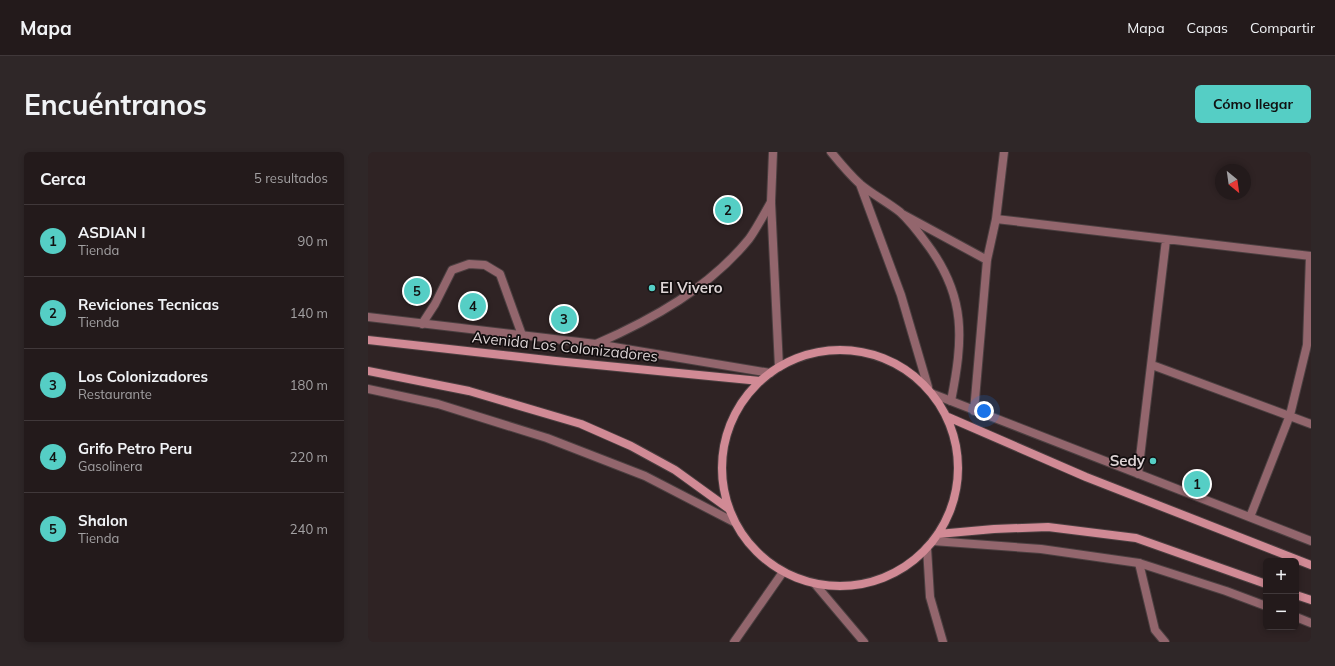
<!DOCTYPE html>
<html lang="es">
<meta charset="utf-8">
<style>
:root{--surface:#231a1b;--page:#2f2728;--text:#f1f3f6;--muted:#a3a1a3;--line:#40383a;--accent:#55cec5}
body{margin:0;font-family:Mulish,sans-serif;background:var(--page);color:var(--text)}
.controls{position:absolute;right:12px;bottom:12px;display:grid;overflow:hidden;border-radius:6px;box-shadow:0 2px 6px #0003}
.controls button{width:36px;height:36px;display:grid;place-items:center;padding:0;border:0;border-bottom:1px solid var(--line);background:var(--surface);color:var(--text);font:20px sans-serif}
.compass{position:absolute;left:847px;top:12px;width:36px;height:36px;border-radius:50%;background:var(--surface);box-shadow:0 2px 6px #0003;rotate:151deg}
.you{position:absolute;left:616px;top:259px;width:14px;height:14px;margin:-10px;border:3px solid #fff;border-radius:50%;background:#1a73e8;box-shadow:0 0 0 6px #1a73e833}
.badge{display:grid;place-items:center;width:26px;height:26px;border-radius:50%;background:var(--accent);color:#111;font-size:13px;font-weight:700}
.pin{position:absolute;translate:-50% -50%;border:2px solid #fff;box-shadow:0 1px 4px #0006}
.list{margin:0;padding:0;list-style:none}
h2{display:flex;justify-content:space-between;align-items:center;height:52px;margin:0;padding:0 16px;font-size:17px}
h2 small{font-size:13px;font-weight:400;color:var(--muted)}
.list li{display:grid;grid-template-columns:26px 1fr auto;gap:12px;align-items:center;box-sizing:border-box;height:72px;padding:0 16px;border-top:1px solid var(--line)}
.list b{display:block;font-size:15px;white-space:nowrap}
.list p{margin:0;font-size:13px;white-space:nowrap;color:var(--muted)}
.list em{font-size:13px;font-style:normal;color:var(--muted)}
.map{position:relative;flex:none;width:943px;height:490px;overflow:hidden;border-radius:6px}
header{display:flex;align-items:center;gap:24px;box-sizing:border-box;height:56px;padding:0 20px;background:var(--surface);border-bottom:1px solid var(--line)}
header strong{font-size:19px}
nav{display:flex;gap:22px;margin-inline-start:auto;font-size:14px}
.intro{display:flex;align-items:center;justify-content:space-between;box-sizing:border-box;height:96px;padding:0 24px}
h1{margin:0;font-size:28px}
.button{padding:10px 18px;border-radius:6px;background:var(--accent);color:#111;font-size:14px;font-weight:700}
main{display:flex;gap:24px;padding:0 24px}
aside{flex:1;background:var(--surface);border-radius:6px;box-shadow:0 2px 6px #0003}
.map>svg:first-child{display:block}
</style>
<header>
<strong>Mapa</strong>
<nav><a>Mapa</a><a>Capas</a><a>Compartir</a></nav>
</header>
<div class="intro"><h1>Encuéntranos</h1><a class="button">Cómo llegar</a></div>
<main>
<aside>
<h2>Cerca<small>5 resultados</small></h2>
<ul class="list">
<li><span class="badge">1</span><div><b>ASDIAN I</b><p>Tienda</p></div><em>90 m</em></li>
<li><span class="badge">2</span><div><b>Reviciones Tecnicas</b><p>Tienda</p></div><em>140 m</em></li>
<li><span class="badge">3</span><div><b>Los Colonizadores</b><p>Restaurante</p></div><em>180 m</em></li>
<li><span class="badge">4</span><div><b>Grifo Petro Peru</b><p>Gasolinera</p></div><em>220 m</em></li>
<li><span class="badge">5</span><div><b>Shalon</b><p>Tienda</p></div><em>240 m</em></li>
</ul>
</aside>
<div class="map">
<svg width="943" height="490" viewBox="0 0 943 490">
<rect width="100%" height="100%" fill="#2f2324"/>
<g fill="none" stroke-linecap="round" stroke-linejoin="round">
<!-- service casing -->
<g stroke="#4b3f40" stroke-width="10">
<path id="service" d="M54 172 67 152 84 118 101 112 117 113 132 122 154 183
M771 411 787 478 797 490"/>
</g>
<!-- minor casing -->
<g stroke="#4b3f40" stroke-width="10">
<path id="minor" d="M536 63 619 108
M628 67 943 104
M0 165 228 192 402 221
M228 192C285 167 341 136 381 87 389 76 396 62 403 50
M784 213 943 272
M0 237 70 252 179 286 277 324 366 370
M565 242 943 389
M606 259 619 108 628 67 636 0
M770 322 798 88
M882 365 922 263 939 193 942 104
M565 389 673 397 771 411 858 439 898 454
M928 465 943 471
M366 490 415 420"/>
</g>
<!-- tertiary casing -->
<g stroke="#4b3f40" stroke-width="10">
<path id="tertiary" d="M405 0 403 50 411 215
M463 0C472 11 481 22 492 32 504 42 519 50 532 60 542 69 551 81 559 92 599 145 595 188 583 249
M492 32 533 143 560 235
M559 396 562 445 575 490
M447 432 496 490"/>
</g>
<!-- secondary casing -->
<g stroke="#4b3f40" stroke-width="10">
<path id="secondary" d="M0 188 188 209 392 229
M354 316a118 118 0 1 1 236 0a118 118 0 1 1-236 0Z
M0 219 101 239 213 272 263 294 307 318 361 357
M580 265 718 325 943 413
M570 382 626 377 680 375 768 386 898 432
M928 443 943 448"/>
</g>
<!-- service -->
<use href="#service" stroke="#93666d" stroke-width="8"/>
<!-- minor -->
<use href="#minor" stroke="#93666d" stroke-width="8"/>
<!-- tertiary -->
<use href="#tertiary" stroke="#93666d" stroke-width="8"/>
<!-- secondary -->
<use href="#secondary" stroke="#d18a95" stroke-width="8"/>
</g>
<!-- markers -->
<g fill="#55cec5" stroke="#130e0f" stroke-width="1.5">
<circle cx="284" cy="136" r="4"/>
<circle cx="785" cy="309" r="4"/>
</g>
<g text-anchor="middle" stroke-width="3.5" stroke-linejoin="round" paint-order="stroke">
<!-- poi labels -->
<g font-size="15" font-weight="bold" fill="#dcd3d4" stroke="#130e0f" text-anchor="start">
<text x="292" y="141">El Vivero</text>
<text x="777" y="314" text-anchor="end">Sedy</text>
</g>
<!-- street labels -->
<g font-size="15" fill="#dcd3d4" stroke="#130e0f">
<text transform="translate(197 195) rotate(6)" y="5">Avenida Los Colonizadores</text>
</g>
</g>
</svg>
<div class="controls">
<button>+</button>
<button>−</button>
</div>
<svg class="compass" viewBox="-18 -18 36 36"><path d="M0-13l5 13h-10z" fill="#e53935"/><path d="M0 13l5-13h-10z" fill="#a3a1a3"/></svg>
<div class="you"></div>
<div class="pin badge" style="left:829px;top:332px">1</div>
<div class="pin badge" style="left:360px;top:58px">2</div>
<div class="pin badge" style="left:196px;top:167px">3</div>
<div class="pin badge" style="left:105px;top:154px">4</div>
<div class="pin badge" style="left:49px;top:139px">5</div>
</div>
</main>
